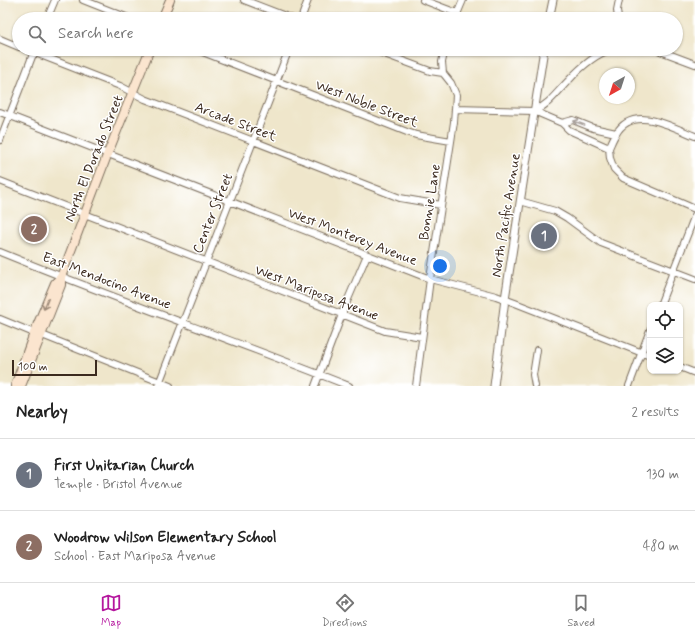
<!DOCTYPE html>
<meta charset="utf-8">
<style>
:root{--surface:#fff;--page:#f2f2f2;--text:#222;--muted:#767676;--line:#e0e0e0;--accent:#b5179e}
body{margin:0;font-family:Mynerve,sans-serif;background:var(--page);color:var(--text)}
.controls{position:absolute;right:12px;bottom:12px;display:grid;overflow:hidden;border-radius:8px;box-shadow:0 1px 3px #0004}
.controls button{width:36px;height:36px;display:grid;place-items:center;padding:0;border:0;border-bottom:1px solid var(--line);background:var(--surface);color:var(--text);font:20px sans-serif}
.compass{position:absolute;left:599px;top:68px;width:36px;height:36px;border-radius:50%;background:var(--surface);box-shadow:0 1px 3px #0004;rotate:219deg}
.scale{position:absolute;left:12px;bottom:10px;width:85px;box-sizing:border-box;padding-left:4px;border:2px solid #3b2a1e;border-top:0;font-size:11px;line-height:14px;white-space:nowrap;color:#3b2a1e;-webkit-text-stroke:3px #fff;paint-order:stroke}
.you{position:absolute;left:440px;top:266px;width:14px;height:14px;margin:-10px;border:3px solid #fff;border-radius:50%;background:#1a73e8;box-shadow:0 0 0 6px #1a73e833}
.badge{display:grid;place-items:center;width:26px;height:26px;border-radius:50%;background:var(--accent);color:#fff;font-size:13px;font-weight:700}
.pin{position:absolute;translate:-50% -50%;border:2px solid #fff;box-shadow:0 1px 4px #0006}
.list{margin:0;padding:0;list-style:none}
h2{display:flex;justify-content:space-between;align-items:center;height:52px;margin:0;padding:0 16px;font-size:17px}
h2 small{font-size:13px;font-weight:400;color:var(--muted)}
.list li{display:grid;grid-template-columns:26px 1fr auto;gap:12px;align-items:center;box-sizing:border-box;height:72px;padding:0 16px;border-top:1px solid var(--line)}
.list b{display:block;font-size:15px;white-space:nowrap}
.list p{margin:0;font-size:13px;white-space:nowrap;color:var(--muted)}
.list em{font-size:13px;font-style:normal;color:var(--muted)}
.icon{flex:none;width:22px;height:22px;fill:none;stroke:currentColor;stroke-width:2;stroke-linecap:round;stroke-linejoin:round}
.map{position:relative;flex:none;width:695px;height:386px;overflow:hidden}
.search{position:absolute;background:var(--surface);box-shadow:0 1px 3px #0004;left:12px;right:12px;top:12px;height:44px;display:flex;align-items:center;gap:10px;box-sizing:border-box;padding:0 14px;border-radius:22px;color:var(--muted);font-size:15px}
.sheet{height:196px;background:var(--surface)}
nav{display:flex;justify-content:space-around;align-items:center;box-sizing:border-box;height:56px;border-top:1px solid var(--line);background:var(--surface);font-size:11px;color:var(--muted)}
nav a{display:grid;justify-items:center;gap:2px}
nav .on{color:var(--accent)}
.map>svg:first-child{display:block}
</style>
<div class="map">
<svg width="695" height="386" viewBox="0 0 695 386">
<rect width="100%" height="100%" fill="#fff"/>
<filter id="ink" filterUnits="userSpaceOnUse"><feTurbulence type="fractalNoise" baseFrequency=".025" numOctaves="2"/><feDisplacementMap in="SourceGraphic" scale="8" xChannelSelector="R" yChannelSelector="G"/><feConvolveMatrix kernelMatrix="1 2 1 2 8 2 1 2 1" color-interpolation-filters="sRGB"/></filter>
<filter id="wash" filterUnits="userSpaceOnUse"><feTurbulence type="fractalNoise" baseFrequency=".012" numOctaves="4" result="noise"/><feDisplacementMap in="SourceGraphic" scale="16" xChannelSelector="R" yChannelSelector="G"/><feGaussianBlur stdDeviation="0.9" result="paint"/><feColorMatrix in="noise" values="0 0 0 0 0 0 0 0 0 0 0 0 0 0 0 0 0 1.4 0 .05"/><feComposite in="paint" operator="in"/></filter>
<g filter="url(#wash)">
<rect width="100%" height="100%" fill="#efe6cb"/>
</g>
<g filter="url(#ink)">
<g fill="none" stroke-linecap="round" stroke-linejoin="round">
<!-- minor casing -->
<g stroke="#7a6c5b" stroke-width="8">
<path id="minor" d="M83 0 131 19
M244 0 293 19
M423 0 457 13
M47 19 55 0
M301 19 308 0
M455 19 463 0
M618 19 617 10 619 0
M0 39 19 47
M25 49 120 86 145 99 400 198 441 205
M195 49 407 132 416 135 451 141
M371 49 430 71 443 73
M655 49 695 64
M455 109 534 111 562 123
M534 111C549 105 558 91 569 80 580 68 596 54 612 49
M0 112 430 279 496 296 515 303 650 356
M0 140 35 49
M609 148 610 158 614 169 623 178 695 209
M609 148 569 130 562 123 573 120 593 128 616 133
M609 148C611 144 613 138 616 134 633 104 672 127 695 136
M0 181 385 331 422 337
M520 201 555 211 567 218 601 243 695 279
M0 252C115 299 233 340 349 386
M660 305 695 215
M0 319 34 333
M42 335 170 386
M680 367 695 373
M158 386 289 49
M315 386 346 304 367 255
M416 386 430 279 454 122 456 95 451 83 443 73 442 62 445 49
M535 386 533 375 537 350
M629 386 650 330"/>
</g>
<!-- tertiary casing -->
<g stroke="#7a6c5b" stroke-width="9">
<path id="tertiary" d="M549 19 553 0
M494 386 505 299 544 49"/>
</g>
<!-- secondary casing -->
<g stroke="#7a6c5b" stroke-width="10">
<path id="secondary" d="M162 19 170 0
M15 386 34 333 55 283 61 277
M21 386 61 285V277L108 153 150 49"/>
</g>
<!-- minor -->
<use href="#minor" stroke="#fff" stroke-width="6"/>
<!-- tertiary -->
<use href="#tertiary" stroke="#fff" stroke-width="7"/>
<!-- secondary -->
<use href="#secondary" stroke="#fbe5cf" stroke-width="8"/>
</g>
<!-- one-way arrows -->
<defs><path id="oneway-shaft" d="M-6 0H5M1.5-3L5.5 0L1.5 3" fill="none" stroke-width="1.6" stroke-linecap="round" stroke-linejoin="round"/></defs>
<use stroke="#a79f9a" href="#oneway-shaft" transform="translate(579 123) rotate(-160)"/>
<use stroke="#9b8876" href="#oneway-shaft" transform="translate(46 304) rotate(112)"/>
</g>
<g text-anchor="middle" stroke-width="3" stroke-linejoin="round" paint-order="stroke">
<!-- street labels -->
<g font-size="14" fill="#3b2a1e" stroke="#fff">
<text transform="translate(367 103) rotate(21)" y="5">West Noble Street</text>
<text transform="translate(236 121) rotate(21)" y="5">Arcade Street</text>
<text transform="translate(93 158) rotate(-68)" y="5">North El Dorado Street</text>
<text transform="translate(429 202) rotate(-81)" y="5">Bonnie Lane</text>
<text transform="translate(212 213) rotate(-68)" y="5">Center Street</text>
<text transform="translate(505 215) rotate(-81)" y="5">North Pacific Avenue</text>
<text transform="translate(353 236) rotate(21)" y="5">West Monterey Avenue</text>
<text transform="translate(107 280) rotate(21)" y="5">East Mendocino Avenue</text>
<text transform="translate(317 292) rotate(21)" y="5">West Mariposa Avenue</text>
</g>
</g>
</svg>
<div class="controls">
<button><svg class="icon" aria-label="locate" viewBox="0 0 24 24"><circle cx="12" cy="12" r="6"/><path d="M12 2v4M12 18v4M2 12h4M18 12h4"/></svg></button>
<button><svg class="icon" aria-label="layers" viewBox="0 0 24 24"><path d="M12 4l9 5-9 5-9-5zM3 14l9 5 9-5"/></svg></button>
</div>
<svg class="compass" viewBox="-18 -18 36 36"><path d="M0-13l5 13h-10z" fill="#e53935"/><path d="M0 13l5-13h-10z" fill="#767676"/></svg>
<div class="scale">100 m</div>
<div class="you"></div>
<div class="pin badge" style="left:544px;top:236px;background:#6b7280">1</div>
<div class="pin badge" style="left:34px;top:229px;background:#8d6e63">2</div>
<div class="search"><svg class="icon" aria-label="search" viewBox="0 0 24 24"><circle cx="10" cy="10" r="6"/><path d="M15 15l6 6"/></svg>Search here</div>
</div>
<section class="sheet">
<h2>Nearby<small>2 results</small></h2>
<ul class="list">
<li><span class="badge" style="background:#6b7280">1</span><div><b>First Unitarian Church</b><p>Temple · Bristol Avenue</p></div><em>130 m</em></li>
<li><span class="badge" style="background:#8d6e63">2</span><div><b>Woodrow Wilson Elementary School</b><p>School · East Mariposa Avenue</p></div><em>480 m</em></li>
</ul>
</section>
<nav>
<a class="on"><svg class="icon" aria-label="map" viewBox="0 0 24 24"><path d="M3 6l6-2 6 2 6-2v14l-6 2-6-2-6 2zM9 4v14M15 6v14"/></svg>Map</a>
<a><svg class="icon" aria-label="directions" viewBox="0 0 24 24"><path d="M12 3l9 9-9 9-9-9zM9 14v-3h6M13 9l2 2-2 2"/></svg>Directions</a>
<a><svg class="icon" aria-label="saved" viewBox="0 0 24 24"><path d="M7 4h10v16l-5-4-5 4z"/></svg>Saved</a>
</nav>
